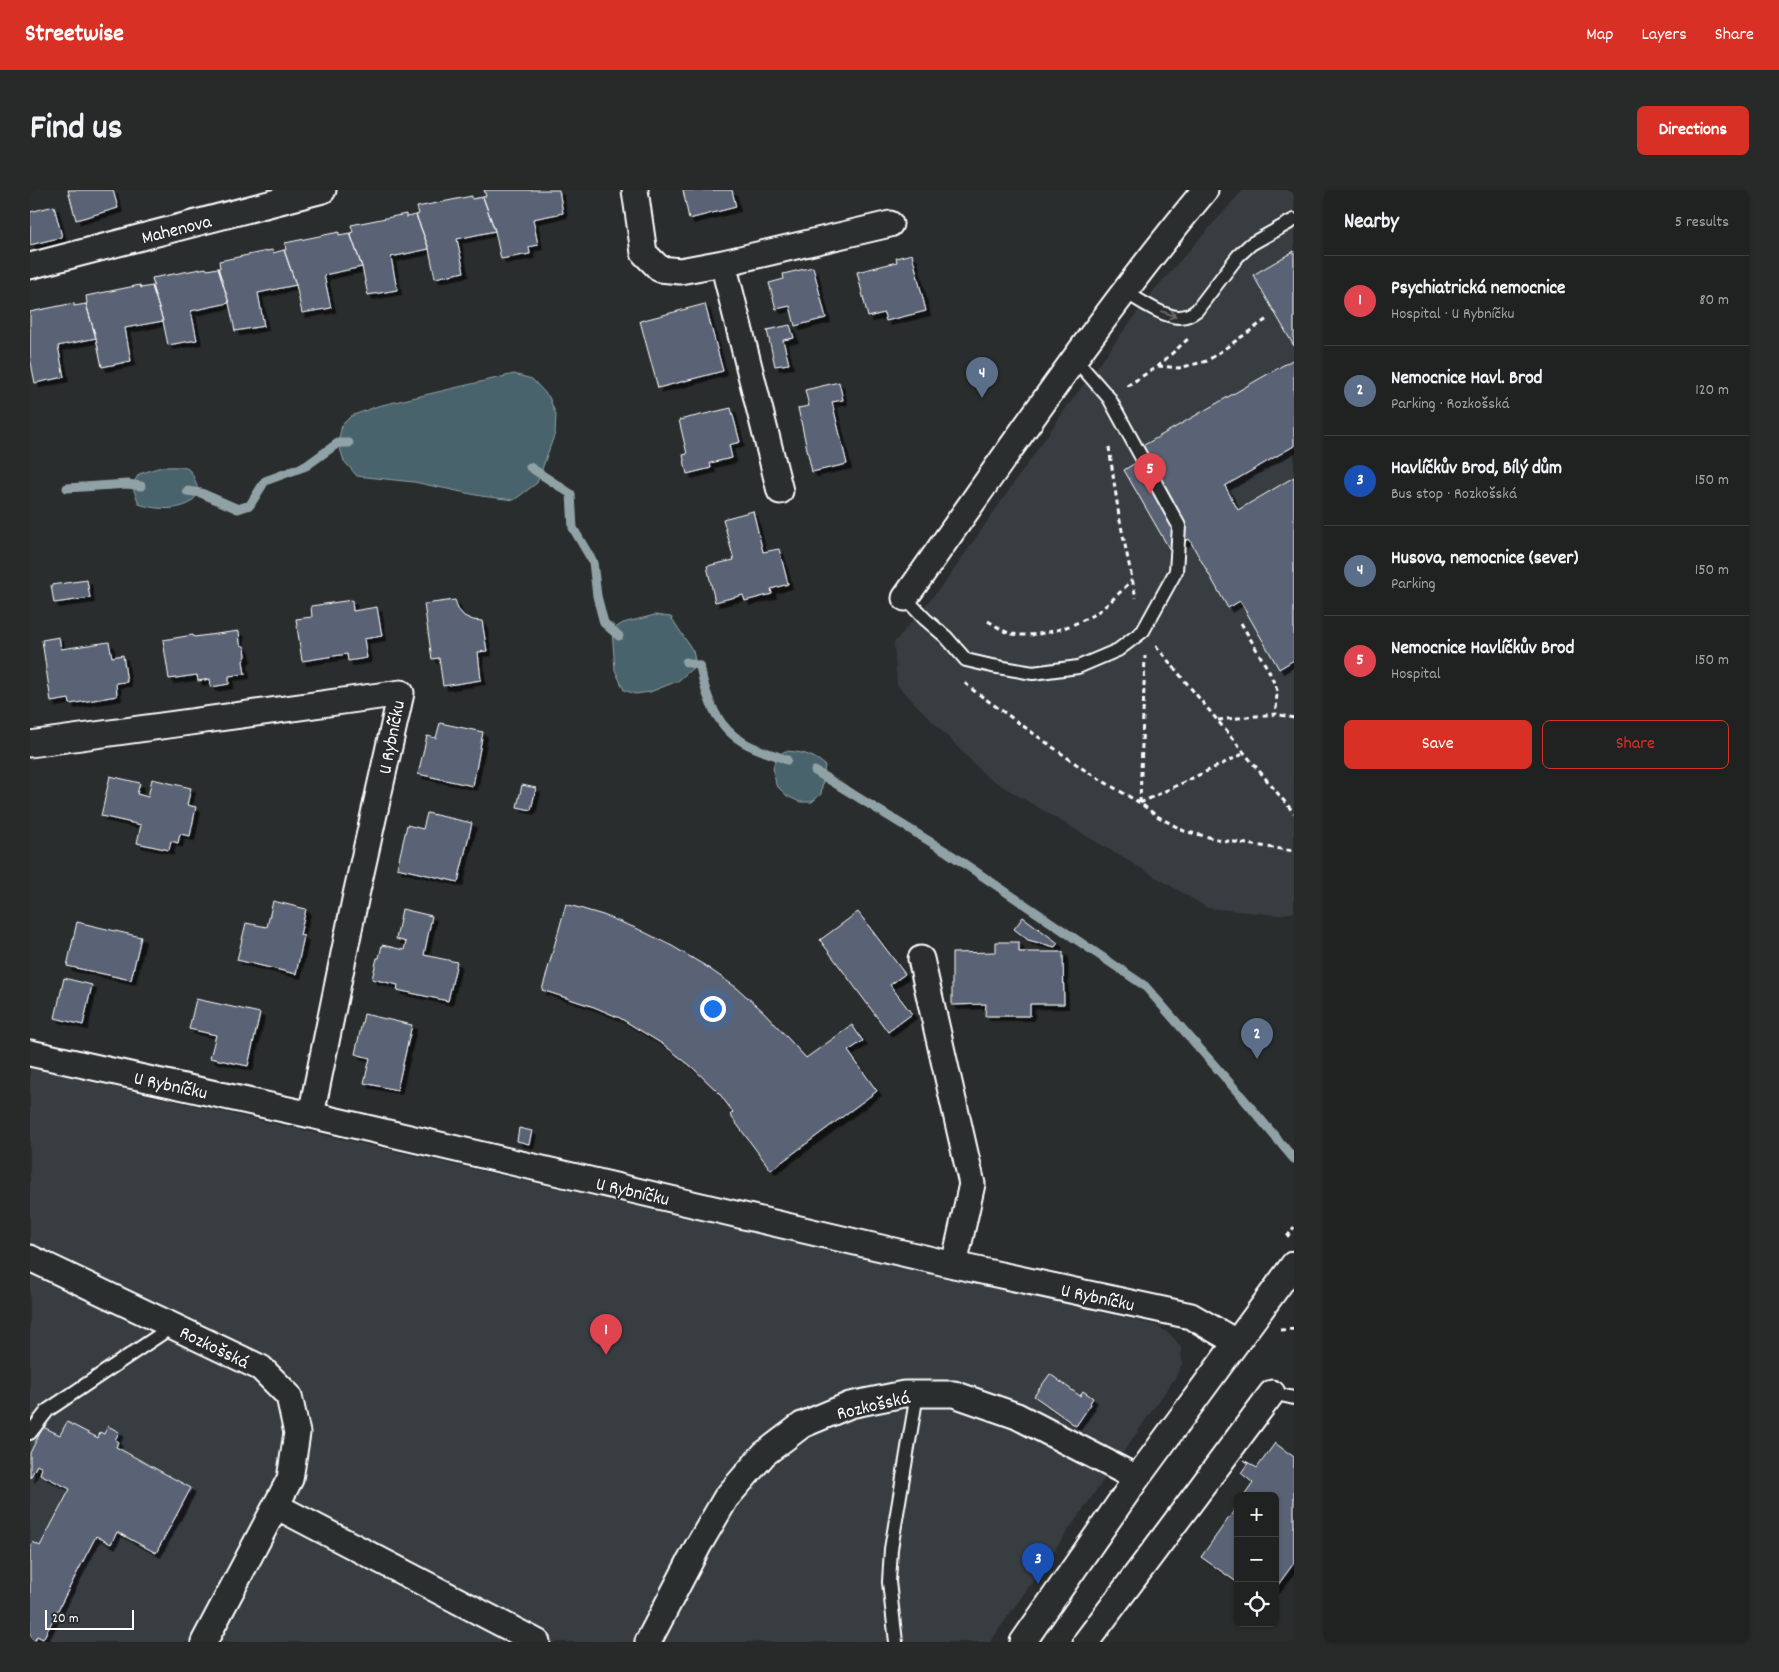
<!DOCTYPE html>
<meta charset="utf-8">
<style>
:root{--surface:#202222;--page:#282a2a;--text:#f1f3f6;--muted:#a2a4a5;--line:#3d3f40;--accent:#d93025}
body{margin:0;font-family:Dekko,sans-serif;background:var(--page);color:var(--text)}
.controls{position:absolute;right:15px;bottom:15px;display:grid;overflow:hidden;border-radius:8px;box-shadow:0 1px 4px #0004}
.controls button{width:45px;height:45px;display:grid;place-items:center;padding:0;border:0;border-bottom:1px solid var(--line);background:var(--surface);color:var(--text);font:25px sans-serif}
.scale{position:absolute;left:15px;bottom:12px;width:89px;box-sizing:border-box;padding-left:5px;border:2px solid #fff;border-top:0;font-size:14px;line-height:18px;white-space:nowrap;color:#fff;-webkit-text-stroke:4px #2a2d2e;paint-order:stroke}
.you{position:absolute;left:682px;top:818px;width:18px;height:18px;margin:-12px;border:4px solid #fff;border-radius:50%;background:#1a73e8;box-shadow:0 0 0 8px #1a73e833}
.badge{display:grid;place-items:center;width:32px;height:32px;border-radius:50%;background:var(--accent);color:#fff;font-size:16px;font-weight:700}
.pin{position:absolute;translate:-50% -41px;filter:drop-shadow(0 1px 2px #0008)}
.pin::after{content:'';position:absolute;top:26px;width:18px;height:15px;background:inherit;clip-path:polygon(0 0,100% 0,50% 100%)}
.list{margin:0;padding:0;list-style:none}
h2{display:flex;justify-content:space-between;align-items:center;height:65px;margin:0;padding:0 20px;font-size:21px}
h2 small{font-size:16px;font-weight:400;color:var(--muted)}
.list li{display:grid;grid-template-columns:32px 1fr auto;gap:15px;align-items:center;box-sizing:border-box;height:90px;padding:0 20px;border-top:1px solid var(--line)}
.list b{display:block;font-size:19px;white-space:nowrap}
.list p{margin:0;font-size:16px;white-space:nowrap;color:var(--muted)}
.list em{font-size:16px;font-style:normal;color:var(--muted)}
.actions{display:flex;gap:10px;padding:15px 20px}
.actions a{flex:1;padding:11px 0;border:1px solid var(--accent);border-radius:8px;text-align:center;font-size:18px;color:var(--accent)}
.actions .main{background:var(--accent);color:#fff}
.icon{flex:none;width:28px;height:28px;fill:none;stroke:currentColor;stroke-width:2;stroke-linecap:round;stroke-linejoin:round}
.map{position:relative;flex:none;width:1264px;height:1452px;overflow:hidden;border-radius:8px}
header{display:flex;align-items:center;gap:30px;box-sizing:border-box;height:70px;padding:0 25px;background:var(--accent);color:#fff}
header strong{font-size:24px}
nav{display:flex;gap:28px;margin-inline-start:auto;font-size:18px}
.intro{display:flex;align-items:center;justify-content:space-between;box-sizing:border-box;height:120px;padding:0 30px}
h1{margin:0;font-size:35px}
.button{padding:12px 22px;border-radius:8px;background:var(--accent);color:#fff;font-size:18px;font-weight:700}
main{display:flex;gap:30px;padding:0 30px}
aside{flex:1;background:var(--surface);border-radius:8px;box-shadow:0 1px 4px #0004}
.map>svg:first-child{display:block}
</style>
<header>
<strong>Streetwise</strong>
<nav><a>Map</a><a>Layers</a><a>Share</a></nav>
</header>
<div class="intro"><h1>Find us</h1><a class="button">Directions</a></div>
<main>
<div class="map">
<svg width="1264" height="1452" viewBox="0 0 1264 1452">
<defs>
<filter id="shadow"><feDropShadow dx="4.5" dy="4.5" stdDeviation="0" flood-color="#0009"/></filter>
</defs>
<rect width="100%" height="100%" fill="#2a2d2e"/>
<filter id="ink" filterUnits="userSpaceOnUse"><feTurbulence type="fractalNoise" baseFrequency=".02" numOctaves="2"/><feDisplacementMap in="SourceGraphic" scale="10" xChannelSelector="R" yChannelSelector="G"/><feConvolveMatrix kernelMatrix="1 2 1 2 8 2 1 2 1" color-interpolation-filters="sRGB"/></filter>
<g filter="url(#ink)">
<!-- built -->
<path fill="#383e43" d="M1213 0H1264V722L1249 725 1178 718 957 587 867 495 864 453 916 391 1037 217 1125 99Z
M0 878 1126 1135 1141 1145 1151 1157 1152 1174 1145 1188 960 1452H0Z"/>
<!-- water -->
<path fill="#48646c" stroke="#91a2a7" d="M484 184 502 189 519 207 526 225 525 243 507 293 484 310 451 306 384 292 327 286 314 271 308 252 312 235 321 226 348 216Z
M131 277C160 277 160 273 169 303 166 306 162 312 158 314 144 321 123 319 109 314L102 295 109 284Z
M625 425 641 427 663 461 666 475 648 491 620 502 605 504 594 500 585 480 582 440 593 433Z
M755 561C772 562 782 564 795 575L791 604 782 612H770L757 606 746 595 743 577 747 566Z"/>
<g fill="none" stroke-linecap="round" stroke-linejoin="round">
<!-- stream -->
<path stroke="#91a2a7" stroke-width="9" d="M500 277 541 304 543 338 563 372 567 406 574 433 589 446
M37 298 98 294 111 296
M157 301 171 303 208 319 220 315 235 291 276 276 308 253H319
M656 472 670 476C675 505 686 537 713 552 726 560 743 564 757 570
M785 581 917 662 1115 796 1212 907 1264 969"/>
</g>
<!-- building -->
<path fill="#5a6475" stroke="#fff" filter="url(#shadow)" d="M38 0H83L88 18 46 30Z
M454 0H529L533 23 503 29 508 55 499 57 500 64 471 69 465 41 453 7 456 6Z
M653 0H702L706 17 659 29Z
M442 6V9L453 7 465 41 427 49 434 82 405 88 399 59 386 25 389 24 387 17Z
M24 16 32 47 0 55V22Z
M376 24V27L386 25 399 59 361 67 367 100 338 105 332 77 320 43 323 42 321 35Z
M309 42V45L320 43 332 77 294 85 301 118 272 123 266 95 254 60H256L255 53Z
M242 60 243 63 254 60 266 95 228 103 234 136 205 141 199 113 188 78H190L189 71Z
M1264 61V156L1223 85Z
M882 64 896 121 856 131 854 123 838 127 827 82 867 72 866 68Z
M783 77 796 128 765 136 760 116 746 119 739 93 754 89 753 84Z
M176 78 177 80 188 78 199 113 161 121 167 150 138 155 133 131 122 96H124L122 88Z
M110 95 111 98 122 96 133 131 95 138 101 171 72 177 66 148 56 114 57 113 56 106Z
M44 113V116L56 114 66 148 28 156 34 187 5 193 0 168V122Z
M675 114 693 181 628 198 610 131Z
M760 135 764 148 753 150 759 174 745 176 737 140Z
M1264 169V256L1195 296 1208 320 1264 287V470L1249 479 1210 411 1198 418 1159 349 1140 360 1094 280 1107 272 1102 262Z
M809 192 813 210 802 212 817 274 782 282 768 218 779 216 775 200Z
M701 218 710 252 699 255 702 268 680 273 681 278 657 284 653 265 657 264 649 230Z
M723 321 733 362 749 359 758 394 741 399 742 404 715 411 713 405 685 412 677 376 704 370 693 329Z
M57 390 60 408 24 413 21 395Z
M322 410 323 421 347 417 352 446 334 449 337 468 318 471 317 464 272 471 266 429 282 427 281 416Z
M425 410 428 419 434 426 443 430 452 431 457 461 448 462 451 490 413 496 409 468 402 469 394 414Z
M209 441 210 454 215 457 216 466 213 471 215 484 199 486V494L181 497 180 489 168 491 167 485 139 489 133 450 163 445 164 447Z
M29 447 31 459 79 452 82 467 93 465 97 492 86 493 87 506 40 514 39 509 21 512 12 450Z
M410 533 453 542 443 596 388 584 397 546 406 548Z
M80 586 110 593 107 604 118 607 122 589 161 598 157 615 166 617 160 646 150 644 148 653 141 651 139 660 107 653 111 635 71 626Z
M492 595 506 598 501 620 487 617Z
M397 623 442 633 428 692 367 678 377 635 393 639Z
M243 711 276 719 270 745 274 746 266 784 207 770 216 733 237 737Z
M536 714 573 725 608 739 642 756 674 775 707 798 735 823 776 868 822 835 833 851 818 861 847 901 741 980 700 925 703 922 689 903 662 877 634 855 590 828 564 817 512 800Z
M372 719 402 726 394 765 427 772 418 811 367 800 368 795 342 789 347 768H349L352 755 374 760 376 752 366 749Z
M828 722 875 784 860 795 882 824 858 842 790 750Z
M993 727 1028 753 1025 757 998 750 984 739Z
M47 732 111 747 101 790 37 776Z
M966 752H989V762H1033L1034 814H1000V826H955L956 814 922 815V763L966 762Z
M34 788 62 795 53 835 25 828Z
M166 809 230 823 218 876 180 868 186 845 159 839Z
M334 824 382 835 367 900 334 893 340 868 325 864Z
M489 938 502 941 499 954 487 951Z
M1020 1184 1050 1206 1053 1201 1063 1208 1060 1213 1061 1214 1046 1236 1004 1206Z
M37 1232 68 1248 70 1242 74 1244 78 1236 89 1242 85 1250 88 1252 86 1257 161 1298 126 1363 87 1342 81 1354 66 1346 13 1449 7 1446 4 1452H0V1358L3 1352 10 1356 40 1299 10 1284 12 1278 7 1275 0 1288V1263L13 1237 30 1245Z
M1245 1253 1264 1267V1373L1245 1399V1306H1214L1223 1293 1211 1283 1218 1273 1214 1270 1227 1278Z
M1208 1315V1393L1171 1367Z"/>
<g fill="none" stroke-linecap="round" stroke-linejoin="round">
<!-- lane casing -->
<g stroke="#fff" stroke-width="16">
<path id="lane" d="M1095 102C1109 110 1133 127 1149 127 1156 127 1162 124 1167 120L1208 66 1221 54 1264 30
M875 408 895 429 916 447 936 470 962 476 1003 483 1048 477 1088 460 1113 441 1146 381 1149 336 1079 208 1045 169
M1242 1203 1264 1208
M0 1243 18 1220 143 1136
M866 1452 859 1392 861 1359 887 1204"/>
</g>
<!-- street casing -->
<g stroke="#fff" stroke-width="29">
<path id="street" d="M605 0 614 63 630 79 650 81 693 73 860 34
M693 73 750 301
M0 76 293 0
M875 408C973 270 1067 130 1175 0
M0 554 371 503 326 705 281 925
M891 769 942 994 924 1075
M0 863 281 925 924 1075 1161 1126 1206 1152
M0 1068 231 1178 259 1206 267 1243 260 1289 174 1452
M246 1316 507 1452
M618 1452 668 1356 696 1308 734 1264 772 1235 820 1215 874 1204H924L987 1226 1107 1288
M993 1452 1107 1288 1264 1074
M1056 1452 1242 1203"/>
</g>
<!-- path -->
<path stroke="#fff" stroke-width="3" stroke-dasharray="5 4" stroke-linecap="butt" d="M1128 176 1149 178 1177 171 1237 129
M1097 196 1128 176 1159 148
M1079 257 1089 326 1106 408
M958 431C965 435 972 441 979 443 1004 451 1055 434 1074 417 1084 409 1093 399 1102 390
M1211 433 1239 481 1247 500 1246 524
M1126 456 1264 623
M935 493 943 500 1056 581 1110 613 1127 626 1154 641 1191 650 1264 661
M1188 530 1246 524 1264 528
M1110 613 1115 466
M1110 613 1215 563
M1257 1047 1264 1037
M1250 1140 1264 1139"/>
<!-- lane -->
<use href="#lane" stroke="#2a2d2e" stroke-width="12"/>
<!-- street -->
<use href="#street" stroke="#2a2d2e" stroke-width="25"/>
</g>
<!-- one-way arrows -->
<defs><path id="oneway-shaft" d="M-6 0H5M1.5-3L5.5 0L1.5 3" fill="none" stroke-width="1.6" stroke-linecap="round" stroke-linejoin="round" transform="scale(1.25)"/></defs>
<use stroke="#6a6c6d" href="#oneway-shaft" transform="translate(1139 124) rotate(20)"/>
</g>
<g text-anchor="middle" stroke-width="4" stroke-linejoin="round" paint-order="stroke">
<!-- street labels -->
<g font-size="19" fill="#fff" stroke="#2a2d2e">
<text transform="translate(146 38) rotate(-14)" y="7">Mahenova</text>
<text transform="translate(360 547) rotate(-79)" y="7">U Rybníčku</text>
<text transform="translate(141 894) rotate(12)" y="7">U Rybníčku</text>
<text transform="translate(603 1000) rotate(13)" y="7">U Rybníčku</text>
<text transform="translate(1068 1106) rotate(12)" y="7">U Rybníčku</text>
<text transform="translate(185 1156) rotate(26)" y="7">Rozkošská</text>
<text transform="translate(843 1214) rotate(-13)" y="7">Rozkošská</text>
</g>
</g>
</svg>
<div class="controls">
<button>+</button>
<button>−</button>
<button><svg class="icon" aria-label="locate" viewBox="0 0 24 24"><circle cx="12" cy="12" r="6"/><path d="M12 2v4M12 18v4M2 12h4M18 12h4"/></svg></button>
</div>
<div class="scale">20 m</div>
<div class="you"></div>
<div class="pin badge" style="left:576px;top:1165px;background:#e0444e">1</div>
<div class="pin badge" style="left:1227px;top:869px;background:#5c6f8a">2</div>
<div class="pin badge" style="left:1008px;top:1394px;background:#1a4fb4">3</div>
<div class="pin badge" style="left:952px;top:208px;background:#5c6f8a">4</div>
<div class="pin badge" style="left:1120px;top:304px;background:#e0444e">5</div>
</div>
<aside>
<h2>Nearby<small>5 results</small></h2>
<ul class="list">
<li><span class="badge" style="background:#e0444e">1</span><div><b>Psychiatrická nemocnice</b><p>Hospital · U Rybníčku</p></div><em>80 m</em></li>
<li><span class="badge" style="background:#5c6f8a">2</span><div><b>Nemocnice Havl. Brod</b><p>Parking · Rozkošská</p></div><em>120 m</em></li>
<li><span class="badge" style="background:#1a4fb4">3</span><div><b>Havlíčkův Brod, Bílý dům</b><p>Bus stop · Rozkošská</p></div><em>150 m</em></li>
<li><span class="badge" style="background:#5c6f8a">4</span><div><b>Husova, nemocnice (sever)</b><p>Parking</p></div><em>150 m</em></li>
<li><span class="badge" style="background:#e0444e">5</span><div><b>Nemocnice Havlíčkův Brod</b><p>Hospital</p></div><em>150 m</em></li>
</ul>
<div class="actions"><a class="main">Save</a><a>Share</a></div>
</aside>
</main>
